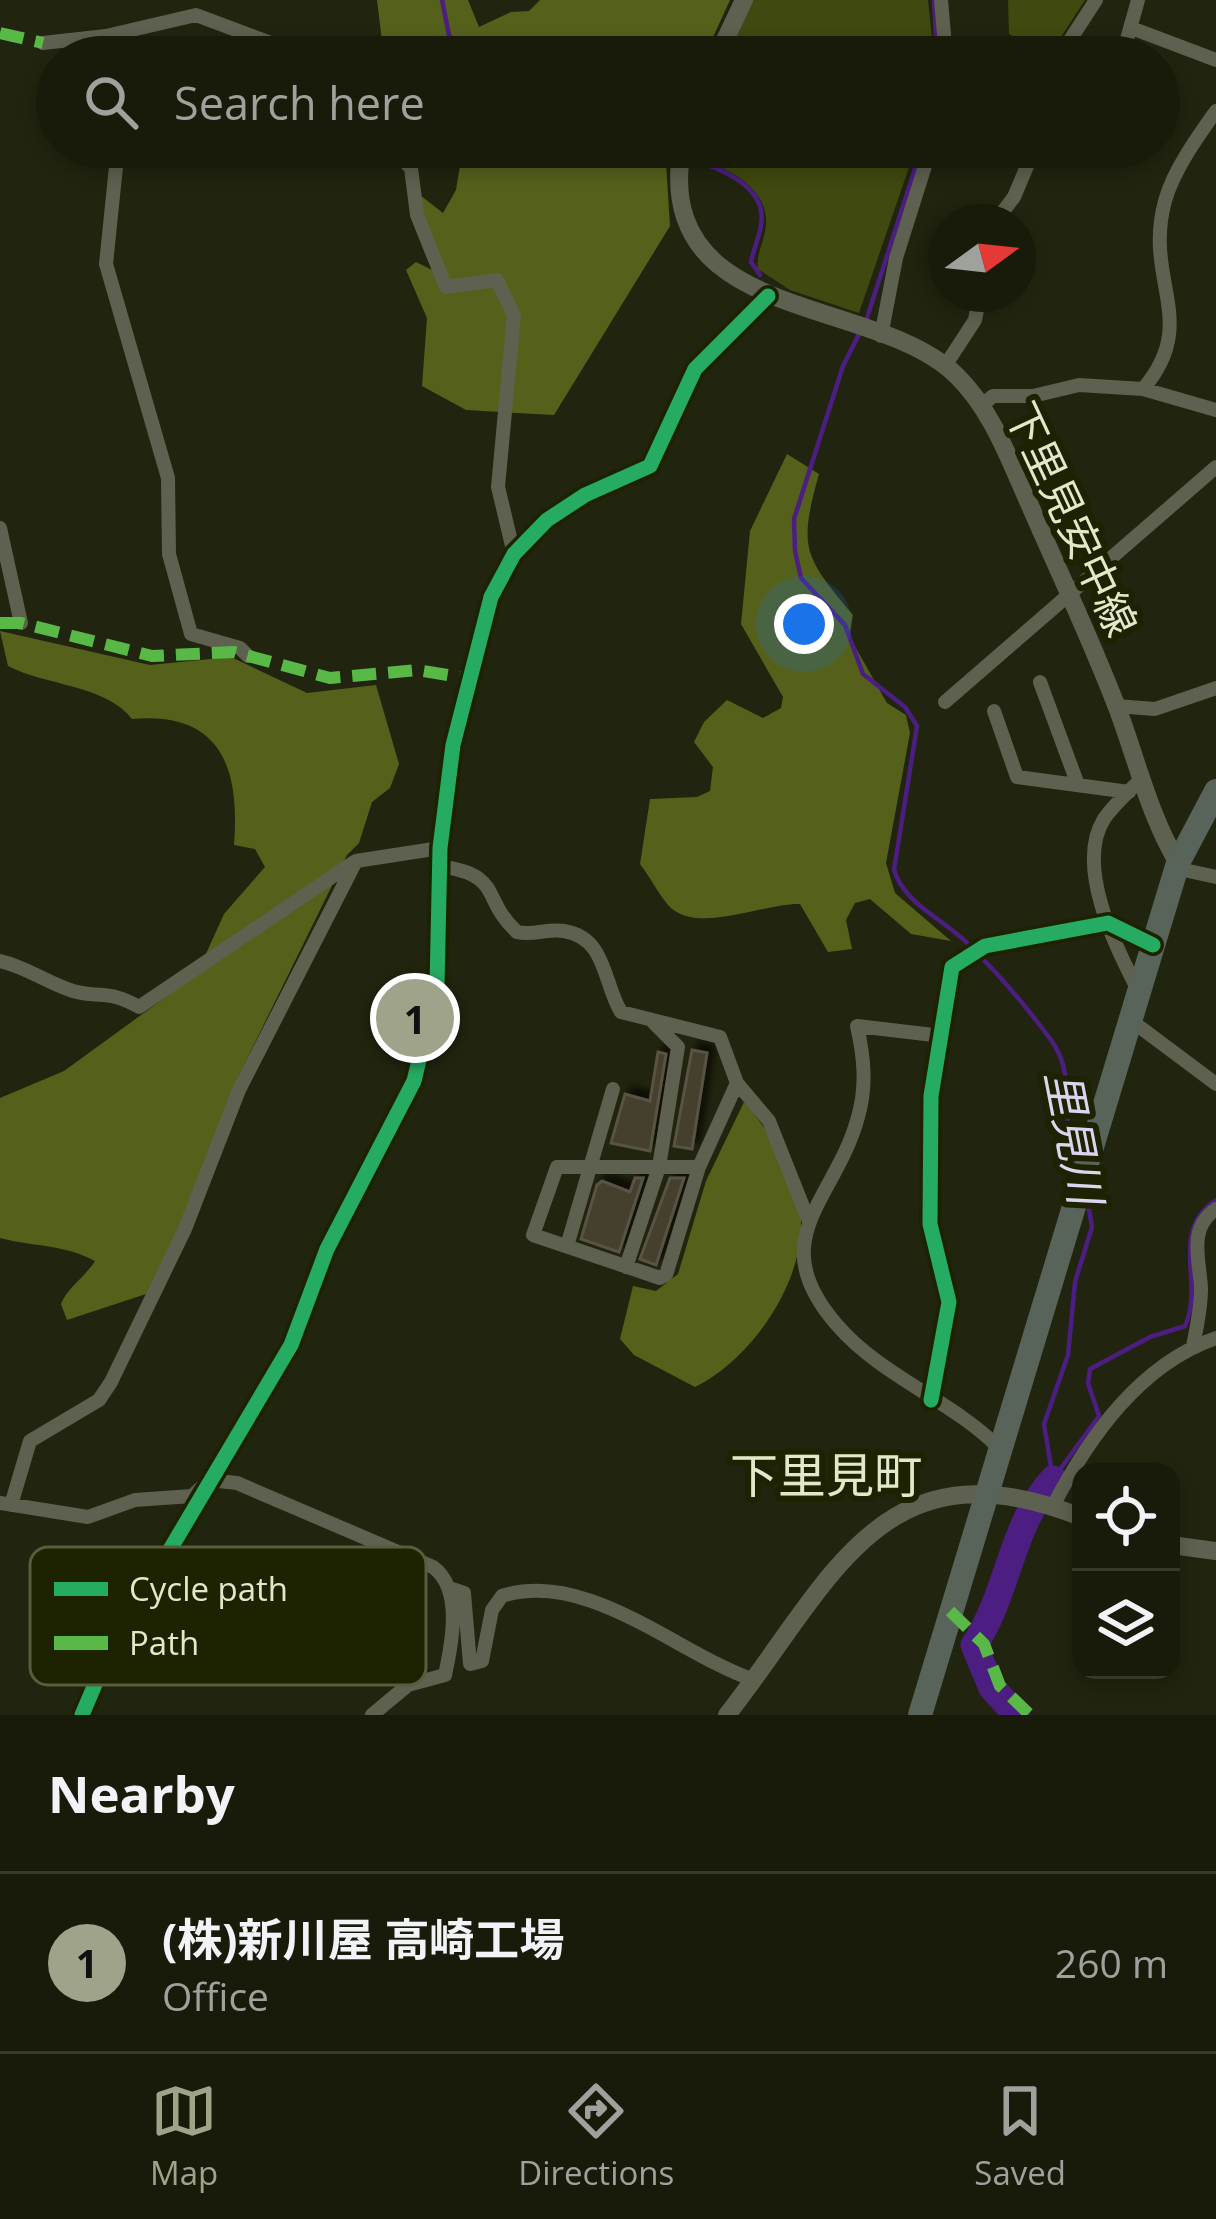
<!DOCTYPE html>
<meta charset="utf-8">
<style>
:root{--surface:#191b0a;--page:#222413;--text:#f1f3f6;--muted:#9fa19c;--line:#37392b;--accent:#9ea38a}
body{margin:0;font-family:"Open Sans","Noto Sans JP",sans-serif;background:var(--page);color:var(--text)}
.controls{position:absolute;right:36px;bottom:36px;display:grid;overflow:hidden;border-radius:24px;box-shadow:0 6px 18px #0003}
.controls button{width:108px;height:108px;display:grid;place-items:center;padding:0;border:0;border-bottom:3px solid var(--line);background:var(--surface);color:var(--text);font:60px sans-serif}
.compass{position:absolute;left:928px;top:204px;width:108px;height:108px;border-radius:50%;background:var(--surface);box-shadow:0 6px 18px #0003;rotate:75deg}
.you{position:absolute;left:804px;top:624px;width:42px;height:42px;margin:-30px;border:9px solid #fff;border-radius:50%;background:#1a73e8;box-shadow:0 0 0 18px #1a73e833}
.badge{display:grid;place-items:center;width:78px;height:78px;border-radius:50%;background:var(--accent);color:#111;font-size:39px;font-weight:700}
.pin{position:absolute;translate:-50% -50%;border:6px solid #fff;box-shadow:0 3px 12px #0006}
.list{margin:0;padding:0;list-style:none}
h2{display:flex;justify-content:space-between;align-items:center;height:156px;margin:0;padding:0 48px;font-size:51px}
h2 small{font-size:39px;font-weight:400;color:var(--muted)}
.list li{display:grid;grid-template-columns:78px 1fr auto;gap:36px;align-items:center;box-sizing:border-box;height:180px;padding:0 48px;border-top:3px solid var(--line)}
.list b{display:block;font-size:45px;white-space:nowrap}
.list p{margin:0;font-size:39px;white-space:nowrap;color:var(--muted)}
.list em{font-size:39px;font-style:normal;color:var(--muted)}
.icon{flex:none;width:66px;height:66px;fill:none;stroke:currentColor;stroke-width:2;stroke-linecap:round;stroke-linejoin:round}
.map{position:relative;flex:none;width:1216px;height:1715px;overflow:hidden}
.search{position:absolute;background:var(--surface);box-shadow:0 6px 18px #0003;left:36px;right:36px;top:36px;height:132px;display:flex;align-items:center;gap:30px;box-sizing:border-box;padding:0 42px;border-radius:66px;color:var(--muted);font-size:45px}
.sheet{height:336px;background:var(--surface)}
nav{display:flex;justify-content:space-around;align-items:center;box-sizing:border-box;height:168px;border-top:3px solid var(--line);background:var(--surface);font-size:33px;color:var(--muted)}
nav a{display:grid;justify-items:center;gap:6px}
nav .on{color:var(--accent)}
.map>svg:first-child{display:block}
</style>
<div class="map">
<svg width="1216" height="1715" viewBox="0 0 1216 1715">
<defs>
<filter id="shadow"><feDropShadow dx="7" dy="-7" stdDeviation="3" flood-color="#0009"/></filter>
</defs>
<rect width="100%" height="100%" fill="#21240e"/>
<!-- green -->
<path fill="#40490f" d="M749 0H928L934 57H722Z
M1008 0H1085L1048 57 1009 34Z
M694 147H916L859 313 790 290 758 269C756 256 762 246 765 232 774 189 727 166 693 158Z"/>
<!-- forest -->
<path fill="#55611b" d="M377 0H468L479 27 511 12 529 11 540 0H730L704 57H384Z
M463 147H665L670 226 554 415 466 410 422 386 427 318 406 270 416 262 438 273 416 192 443 213 456 190Z
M787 454 819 474C798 549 804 556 853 615L849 636 887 703 906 715 910 733 886 863 895 893 951 941 911 934 870 899 855 903 846 920 852 949 828 952 800 904C763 903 696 936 668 905 658 893 650 877 640 864L650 799 697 797 710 791 713 767 694 742 704 722 727 700 763 718 781 708 783 697 741 624 750 531Z
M0 631 150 665 231 657 307 693 376 685 399 764 390 788 372 802 359 843 347 855 238 1077 193 1202 146 1294 67 1320 61 1304C67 1288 85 1277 95 1261 63 1244 35 1247 0 1238V1098L64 1071 170 994 205 956 224 914 265 867 255 849 234 845C240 769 222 711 132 719 106 685 47 686 8 666Z
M744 1102C768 1127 799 1184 801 1219 804 1283 751 1360 695 1387L634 1355 620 1339 633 1286 656 1291 678 1274 706 1181Z"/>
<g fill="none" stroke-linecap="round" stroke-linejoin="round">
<!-- stream -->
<path stroke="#4c1e81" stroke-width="4.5" d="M442 0 449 35 467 57
M934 0 937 57
M607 147 677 157
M688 159C719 167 768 186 761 225 759 238 753 250 751 262L760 275
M865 324 922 147
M859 334 843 366 794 519 795 551 801 578 845 625 863 674 905 707 917 726 894 870C904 903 941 918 965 941 995 970 1026 1006 1051 1040 1079 1078 1058 1122 1075 1165
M1053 1479 1044 1424 1068 1355 1075 1282 1092 1227 1087 1198
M1053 1479 1099 1416 1088 1383 1090 1369 1150 1337 1185 1326C1205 1282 1168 1232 1216 1200"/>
<!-- river -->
<path stroke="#4c1e81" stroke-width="27" d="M1017 1715 992 1688 974 1645C1009 1593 1010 1526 1053 1479"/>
</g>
<!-- building -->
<path fill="#443f2e" stroke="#595242" stroke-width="3" filter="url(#shadow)" d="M692 1050 707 1053 692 1149 674 1146Z
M658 1052 666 1054 650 1151 611 1143 625 1094 650 1101Z
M635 1178H643L619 1252 581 1239 597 1185 602 1181 630 1192Z
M670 1178H684L656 1265 640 1259Z"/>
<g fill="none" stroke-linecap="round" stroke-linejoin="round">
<!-- street -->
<path stroke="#5e614f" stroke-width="14" d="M941 0 946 57
M1134 29 1216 60
M43 43 106 36 196 15 308 57
M1059 57 1096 0
M1122 57 1138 0
M118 147 106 264 168 478 169 554 191 634 240 648 248 656
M390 147 411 168 417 215 446 287 497 280 514 315 498 487 514 554
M995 222 1014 197 1035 147
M881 336 896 258 931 147
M945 366 975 320 980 294
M1143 389C1201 321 1143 281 1165 201 1173 171 1198 136 1216 111
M981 406 993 396H1033L1079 385 1143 389 1216 410
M0 528 21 623
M1040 682 1078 785
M945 702 1216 467
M1116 706 1155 709 1216 688
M994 711 1017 777 1129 792
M1178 863 1184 870 1216 877
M439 866C504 875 480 898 517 932 533 936 548 928 564 931 607 938 603 983 621 1012L720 1037 737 1083 769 1121 808 1219
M0 961C27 967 47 983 73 991 102 999 107 989 139 1007L354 862
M1137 988C1115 946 1075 865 1104 819 1114 804 1130 791 1142 778
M1129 1019 1216 1084
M942 1036 857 1026C864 1057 867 1086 858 1117 836 1200 761 1238 837 1325 882 1377 951 1400 998 1447
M699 1167H557L533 1235 660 1278 666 1275 699 1167 737 1083
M567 1246 613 1089
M626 1267 659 1167 678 1047 654 1023
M1193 1346C1197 1327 1201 1308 1201 1289 1200 1260 1187 1229 1216 1209
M931 1400 949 1302 930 1224 931 1096 952 967 985 946 1108 923 1153 945
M0 1503 88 1517 135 1500 192 1496 209 1480 237 1483 433 1567C463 1589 452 1643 445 1675L408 1685 372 1715
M11 1505 30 1441 99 1400 111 1382 185 1229 239 1090 356 861 440 848
M1053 1506C1089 1437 1140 1364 1216 1338
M449 1588 464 1593 470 1664 482 1661 492 1610 502 1596C587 1569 678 1654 754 1680
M82 1715 107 1656 291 1345 327 1249 414 1081 437 985 440 848 453 745 491 597 514 554 547 520 585 495 650 466 695 369 768 296"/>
<!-- secondary -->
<path stroke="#5e614f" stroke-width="18" d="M717 57 744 0
M682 147C651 324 872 294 956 375 991 409 1008 456 1028 501 1058 570 1091 639 1118 710 1137 761 1150 817 1178 863
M1171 1545 1216 1551
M727 1715C833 1580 881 1438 1081 1517"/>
<!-- highway -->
<path stroke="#586459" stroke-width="24" d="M920 1715 1178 863 1216 791"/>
<!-- quiet -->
<path stroke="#58b947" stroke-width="12" stroke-dasharray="24 12" stroke-linecap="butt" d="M0 33 43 43
M0 623H21L152 656 234 652 330 678 417 670 466 678
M950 1611 984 1644 1000 1686 1030 1715"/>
<!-- cycleway casing -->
<g stroke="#1d2300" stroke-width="22">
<path id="cycleway" d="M931 1400 949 1302 930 1224 931 1096 952 967 985 946 1108 923 1153 945
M82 1715 107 1656 291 1345 327 1249 414 1081 437 985 440 848 453 745 491 597 514 554 547 520 585 495 650 466 695 369 768 296"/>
</g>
<!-- cycleway -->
<use href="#cycleway" stroke="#26ab63" stroke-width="15"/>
</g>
<g text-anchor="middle" stroke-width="12" stroke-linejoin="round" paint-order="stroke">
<!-- street labels -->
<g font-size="42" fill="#e1e8cc" stroke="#1d2300">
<text transform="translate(1071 519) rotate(65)" y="15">下里見安中線</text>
</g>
<!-- water labels -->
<g font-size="45" font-style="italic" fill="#dcd4f1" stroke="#1d2300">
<text transform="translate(1074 1137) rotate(79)" y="16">里見川</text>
</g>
<!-- quarter labels -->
<g font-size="48" fill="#e1e8cc" stroke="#1d2300">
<text x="826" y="1493">下里見町</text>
</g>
</g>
<!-- legend -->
<rect x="30" y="1547" width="396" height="138" rx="18" fill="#1d2300" stroke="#585e3d" stroke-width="3"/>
<rect x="54" y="1582" width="54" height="14" fill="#26ab63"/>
<rect x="54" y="1636" width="54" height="14" fill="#58b947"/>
<g font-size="33" fill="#e1e8cc">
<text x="129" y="1601">Cycle path</text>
<text x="129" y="1655">Path</text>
</g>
</svg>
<div class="controls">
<button><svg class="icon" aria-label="locate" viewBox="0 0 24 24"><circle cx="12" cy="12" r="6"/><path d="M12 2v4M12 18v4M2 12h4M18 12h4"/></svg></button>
<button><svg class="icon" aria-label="layers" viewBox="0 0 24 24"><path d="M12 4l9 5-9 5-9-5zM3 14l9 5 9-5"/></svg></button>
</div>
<svg class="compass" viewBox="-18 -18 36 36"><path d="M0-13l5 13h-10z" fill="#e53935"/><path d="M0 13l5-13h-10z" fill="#9fa19c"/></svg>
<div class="you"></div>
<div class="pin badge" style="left:415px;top:1018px">1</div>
<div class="search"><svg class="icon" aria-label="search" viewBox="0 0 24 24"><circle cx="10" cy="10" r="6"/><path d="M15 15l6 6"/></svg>Search here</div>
</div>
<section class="sheet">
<h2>Nearby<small></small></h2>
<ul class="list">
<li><span class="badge">1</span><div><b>(株)新川屋 高崎工場</b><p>Office</p></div><em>260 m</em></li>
</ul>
</section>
<nav>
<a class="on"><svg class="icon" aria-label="map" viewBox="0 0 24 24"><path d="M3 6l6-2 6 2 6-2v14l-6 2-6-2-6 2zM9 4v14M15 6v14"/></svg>Map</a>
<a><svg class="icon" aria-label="directions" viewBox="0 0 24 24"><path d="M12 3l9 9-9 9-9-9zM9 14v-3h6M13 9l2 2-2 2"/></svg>Directions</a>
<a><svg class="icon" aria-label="saved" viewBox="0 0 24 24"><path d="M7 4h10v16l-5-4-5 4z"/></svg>Saved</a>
</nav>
